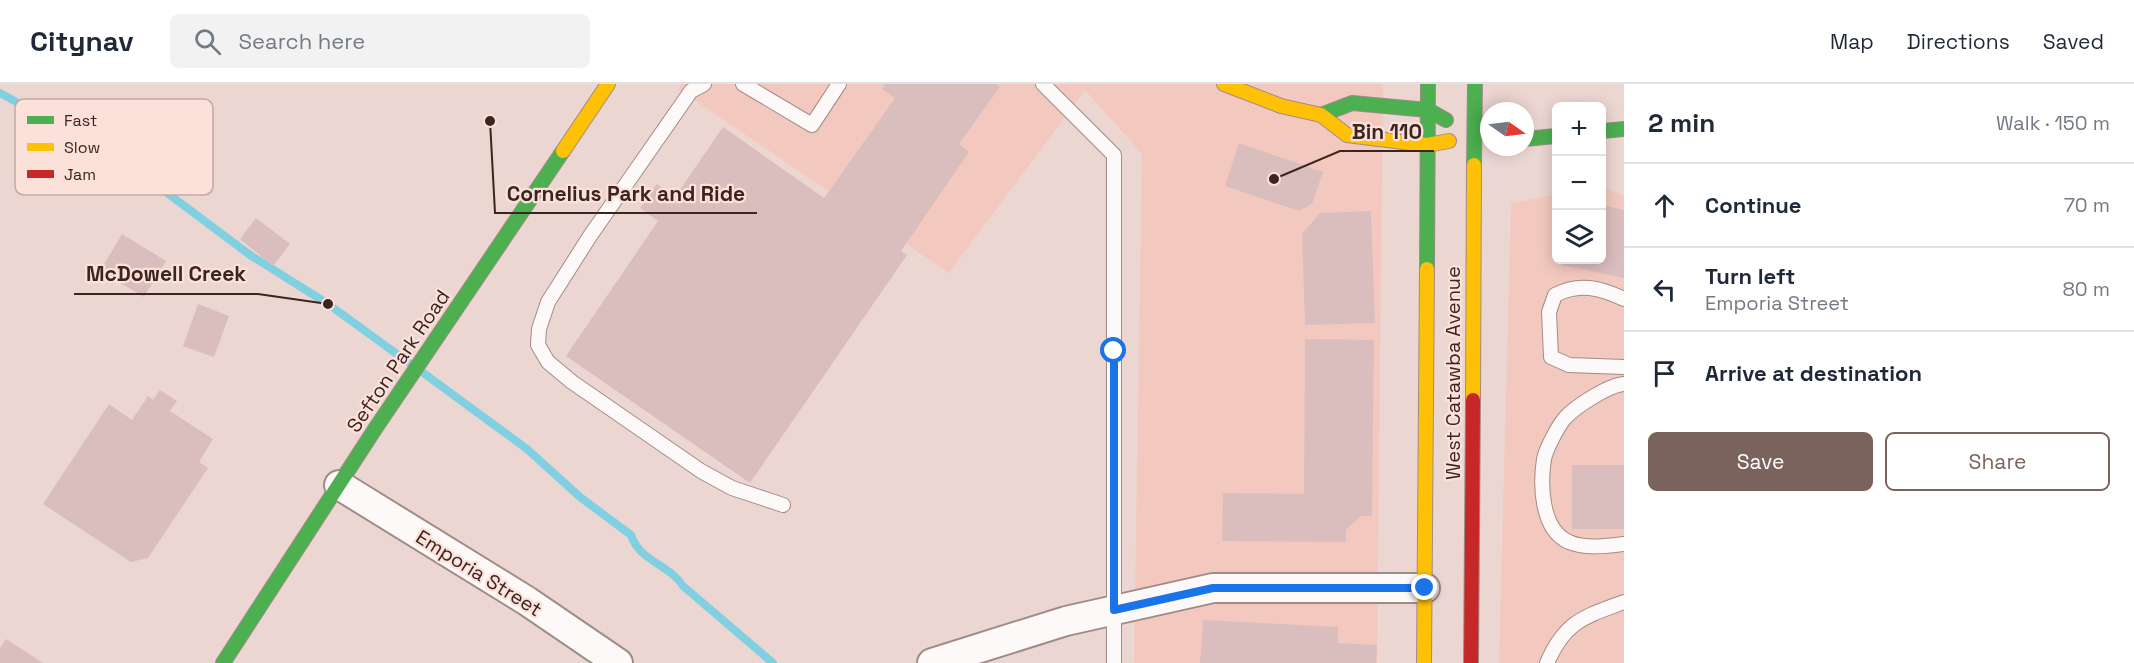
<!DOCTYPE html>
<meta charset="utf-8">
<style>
:root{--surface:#fff;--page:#f2f2f3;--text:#1f2937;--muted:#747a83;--line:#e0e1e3;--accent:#7a635d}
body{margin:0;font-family:"Space Grotesk",sans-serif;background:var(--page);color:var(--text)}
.controls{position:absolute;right:18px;top:18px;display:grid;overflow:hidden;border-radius:9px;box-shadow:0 3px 15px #0003}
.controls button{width:54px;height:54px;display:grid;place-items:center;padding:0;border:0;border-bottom:2px solid var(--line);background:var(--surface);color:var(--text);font:30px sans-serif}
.compass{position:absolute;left:1480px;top:18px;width:54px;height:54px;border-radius:50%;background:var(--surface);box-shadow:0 3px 15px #0003;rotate:104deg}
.stop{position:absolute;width:18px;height:18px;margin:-14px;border:4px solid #1a73e8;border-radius:50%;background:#fff}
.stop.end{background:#1a73e8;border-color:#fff;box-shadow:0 2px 6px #0008}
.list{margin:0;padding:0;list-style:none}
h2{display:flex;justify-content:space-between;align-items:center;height:78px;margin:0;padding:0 24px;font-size:26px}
h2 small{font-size:20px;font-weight:400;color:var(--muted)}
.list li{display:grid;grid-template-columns:39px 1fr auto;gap:18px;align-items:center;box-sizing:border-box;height:84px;padding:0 24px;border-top:2px solid var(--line)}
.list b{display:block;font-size:22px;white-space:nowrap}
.list p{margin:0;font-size:20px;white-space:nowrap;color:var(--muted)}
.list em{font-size:20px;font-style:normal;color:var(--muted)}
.actions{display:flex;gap:12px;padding:18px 24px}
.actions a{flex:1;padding:14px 0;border:2px solid var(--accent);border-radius:9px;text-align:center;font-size:21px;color:var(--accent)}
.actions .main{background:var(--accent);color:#fff}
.icon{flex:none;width:33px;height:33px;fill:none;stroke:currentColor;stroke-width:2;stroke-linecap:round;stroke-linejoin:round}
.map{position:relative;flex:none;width:1624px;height:579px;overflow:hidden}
header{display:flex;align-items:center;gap:36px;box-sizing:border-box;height:84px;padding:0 30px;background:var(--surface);border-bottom:2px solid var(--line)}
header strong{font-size:28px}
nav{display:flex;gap:33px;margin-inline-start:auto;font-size:21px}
.search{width:420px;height:54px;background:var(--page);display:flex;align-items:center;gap:15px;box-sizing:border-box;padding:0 21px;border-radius:9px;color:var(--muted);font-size:22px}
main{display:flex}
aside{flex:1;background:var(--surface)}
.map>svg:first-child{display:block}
</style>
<header>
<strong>Citynav</strong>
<div class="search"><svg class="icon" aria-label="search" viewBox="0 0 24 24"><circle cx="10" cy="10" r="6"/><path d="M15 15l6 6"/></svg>Search here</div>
<nav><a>Map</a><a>Directions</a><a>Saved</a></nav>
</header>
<main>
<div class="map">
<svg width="1624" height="579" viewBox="0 0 1624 579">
<rect width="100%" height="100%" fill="#ecd6d1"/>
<!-- built -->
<path fill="#f3c9bf" d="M681 0H1383L1377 579H1134L1142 70 1085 6 949 189 678 5Z
M1602 104 1624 111V579H1499L1511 119 1556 111V176H1602Z"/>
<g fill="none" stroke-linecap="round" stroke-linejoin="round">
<!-- stream -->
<path stroke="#80d0e2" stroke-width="8" d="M0 9 31 26H43L99 58 250 171 328 220 412 281
M422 288 527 365 580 413 631 451C639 477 670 481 683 502L773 579"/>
</g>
<!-- building -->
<path fill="#dabebd" d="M885 0H996L1000 3 959 60 969 68 901 167 907 171 750 399 566 272 658 137 640 124 657 100 675 113 723 43 824 114 895 14 882 5Z
M1239 59 1323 88 1312 120 1299 127 1225 102Z
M1602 121 1624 126V194L1562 181 1563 176H1602Z
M1371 127 1375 239 1305 241 1302 150 1320 129Z
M256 134 290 160 273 182 240 155Z
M122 150 166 177 144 213 100 187Z
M198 220 229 232 214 273 183 262Z
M1305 255 1374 256 1372 432H1361L1346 446V458L1222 457 1223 409 1304 410Z
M160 306 177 317 170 327 213 355 199 378 208 384 148 474 131 478 43 420 109 320 132 336 148 312 153 316Z
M1572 381H1624V445H1572Z
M1203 536 1338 543V559L1377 561 1376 579H1200Z
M6 555 43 579H0V564Z"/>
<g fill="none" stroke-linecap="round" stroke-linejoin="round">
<!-- lane casing -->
<g stroke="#a08c87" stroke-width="16">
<path id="lane" d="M704 0 691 7 590 152 548 218 539 245 538 261 548 278 572 298 701 387 732 404 783 421
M743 0 812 41 839 0
M1043 0 1114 71V579
M1624 215C1601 204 1579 198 1555 211L1549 228 1551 273 1569 281 1624 283
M1624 300C1609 301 1576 322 1565 334 1558 342 1546 365 1544 375 1540 401 1541 446 1569 458 1584 465 1608 462 1624 460
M1547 579C1565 537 1584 533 1624 518"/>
</g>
<!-- street casing -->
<g stroke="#a08c87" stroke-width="32">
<path id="street" d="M339 401 527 517 618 579
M932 579 1066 537 1213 504H1425"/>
</g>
<!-- fast casing -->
<g stroke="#a08c87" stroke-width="16">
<path id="fast" d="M1321 31 1352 19 1428 26 1446 36
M1602 47 1624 45
M1525 55 1556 52
M1474 81 1475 0
M1427 185 1428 0
M223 579 375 345 563 67"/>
</g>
<!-- slow casing -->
<g stroke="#a08c87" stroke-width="16">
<path id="slow" d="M1224 0 1281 22 1321 31 1347 51 1427 61 1449 57
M563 67 608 0
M1473 316 1474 81
M1424 579 1427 185"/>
</g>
<!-- jam casing -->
<g stroke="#a08c87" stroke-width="16">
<path id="jam" d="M1471 579 1473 316"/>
</g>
<!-- lane -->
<use href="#lane" stroke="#fcf9f8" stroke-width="14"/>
<!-- street -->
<use href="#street" stroke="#fcf9f8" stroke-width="28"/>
<!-- fast -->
<use href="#fast" stroke="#4caf50" stroke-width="14"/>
<!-- slow -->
<use href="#slow" stroke="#ffc107" stroke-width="14"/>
<!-- jam -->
<use href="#jam" stroke="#c62828" stroke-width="14"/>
</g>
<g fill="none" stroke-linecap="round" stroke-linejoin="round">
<!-- route -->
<path stroke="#1a73e8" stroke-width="8" d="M1114 267V526L1213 504H1425"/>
</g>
<g text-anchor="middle" stroke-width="4.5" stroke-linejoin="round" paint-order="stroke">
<!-- street labels -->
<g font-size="20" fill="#3d251f" stroke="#fbe1da">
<text transform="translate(398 277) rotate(-56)" y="7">Sefton Park Road</text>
<text transform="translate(1453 289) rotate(-90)" y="7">West Catawba Avenue</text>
<text transform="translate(479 489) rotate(32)" y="7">Emporia Street</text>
</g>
</g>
<!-- legend -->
<rect x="15" y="15" width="198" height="96" rx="9" fill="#fbe1da" stroke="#c2a9a2" stroke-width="1.5"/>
<rect x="27" y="32" width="27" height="8" fill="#4caf50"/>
<rect x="27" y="59" width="27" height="8" fill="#ffc107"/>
<rect x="27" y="86" width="27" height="8" fill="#c62828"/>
<g font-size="16" fill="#3d251f">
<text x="64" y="42">Fast</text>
<text x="64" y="69">Slow</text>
<text x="64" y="96">Jam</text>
</g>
<!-- callouts -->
<path fill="none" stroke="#3d251f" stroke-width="2" d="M1274 95L1340 67H1434M490 37L495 129H757M328 220L258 210H74"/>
<g fill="#3d251f" stroke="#fbe1da" stroke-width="2">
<circle cx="1274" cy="95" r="6"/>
<circle cx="490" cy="37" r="6"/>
<circle cx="328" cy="220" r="6"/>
</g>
<g font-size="21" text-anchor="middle" font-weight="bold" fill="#3d251f" stroke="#fbe1da" stroke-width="4.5" stroke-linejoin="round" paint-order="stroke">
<text x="1387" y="55">Bin 110</text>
<text x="626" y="117">Cornelius Park and Ride</text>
<text x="166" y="197">McDowell Creek</text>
</g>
</svg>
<div class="controls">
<button>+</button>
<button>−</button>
<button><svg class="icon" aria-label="layers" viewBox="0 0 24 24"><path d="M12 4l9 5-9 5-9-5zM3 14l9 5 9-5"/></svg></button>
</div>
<svg class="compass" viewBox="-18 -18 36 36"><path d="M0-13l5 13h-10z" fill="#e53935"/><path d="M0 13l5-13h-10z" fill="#747a83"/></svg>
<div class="stop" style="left:1114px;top:267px"></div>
<div class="stop end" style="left:1425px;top:504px"></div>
</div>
<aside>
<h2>2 min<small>Walk · 150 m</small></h2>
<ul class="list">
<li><svg class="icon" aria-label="ahead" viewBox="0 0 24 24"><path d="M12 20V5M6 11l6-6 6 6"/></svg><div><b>Continue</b></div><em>70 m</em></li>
<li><svg class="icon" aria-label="left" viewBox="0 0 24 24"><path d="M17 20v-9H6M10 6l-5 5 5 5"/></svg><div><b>Turn left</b><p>Emporia Street</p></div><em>80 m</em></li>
<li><svg class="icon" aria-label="arrive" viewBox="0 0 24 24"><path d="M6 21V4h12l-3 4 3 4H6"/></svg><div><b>Arrive at destination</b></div></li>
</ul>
<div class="actions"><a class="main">Save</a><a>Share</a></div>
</aside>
</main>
